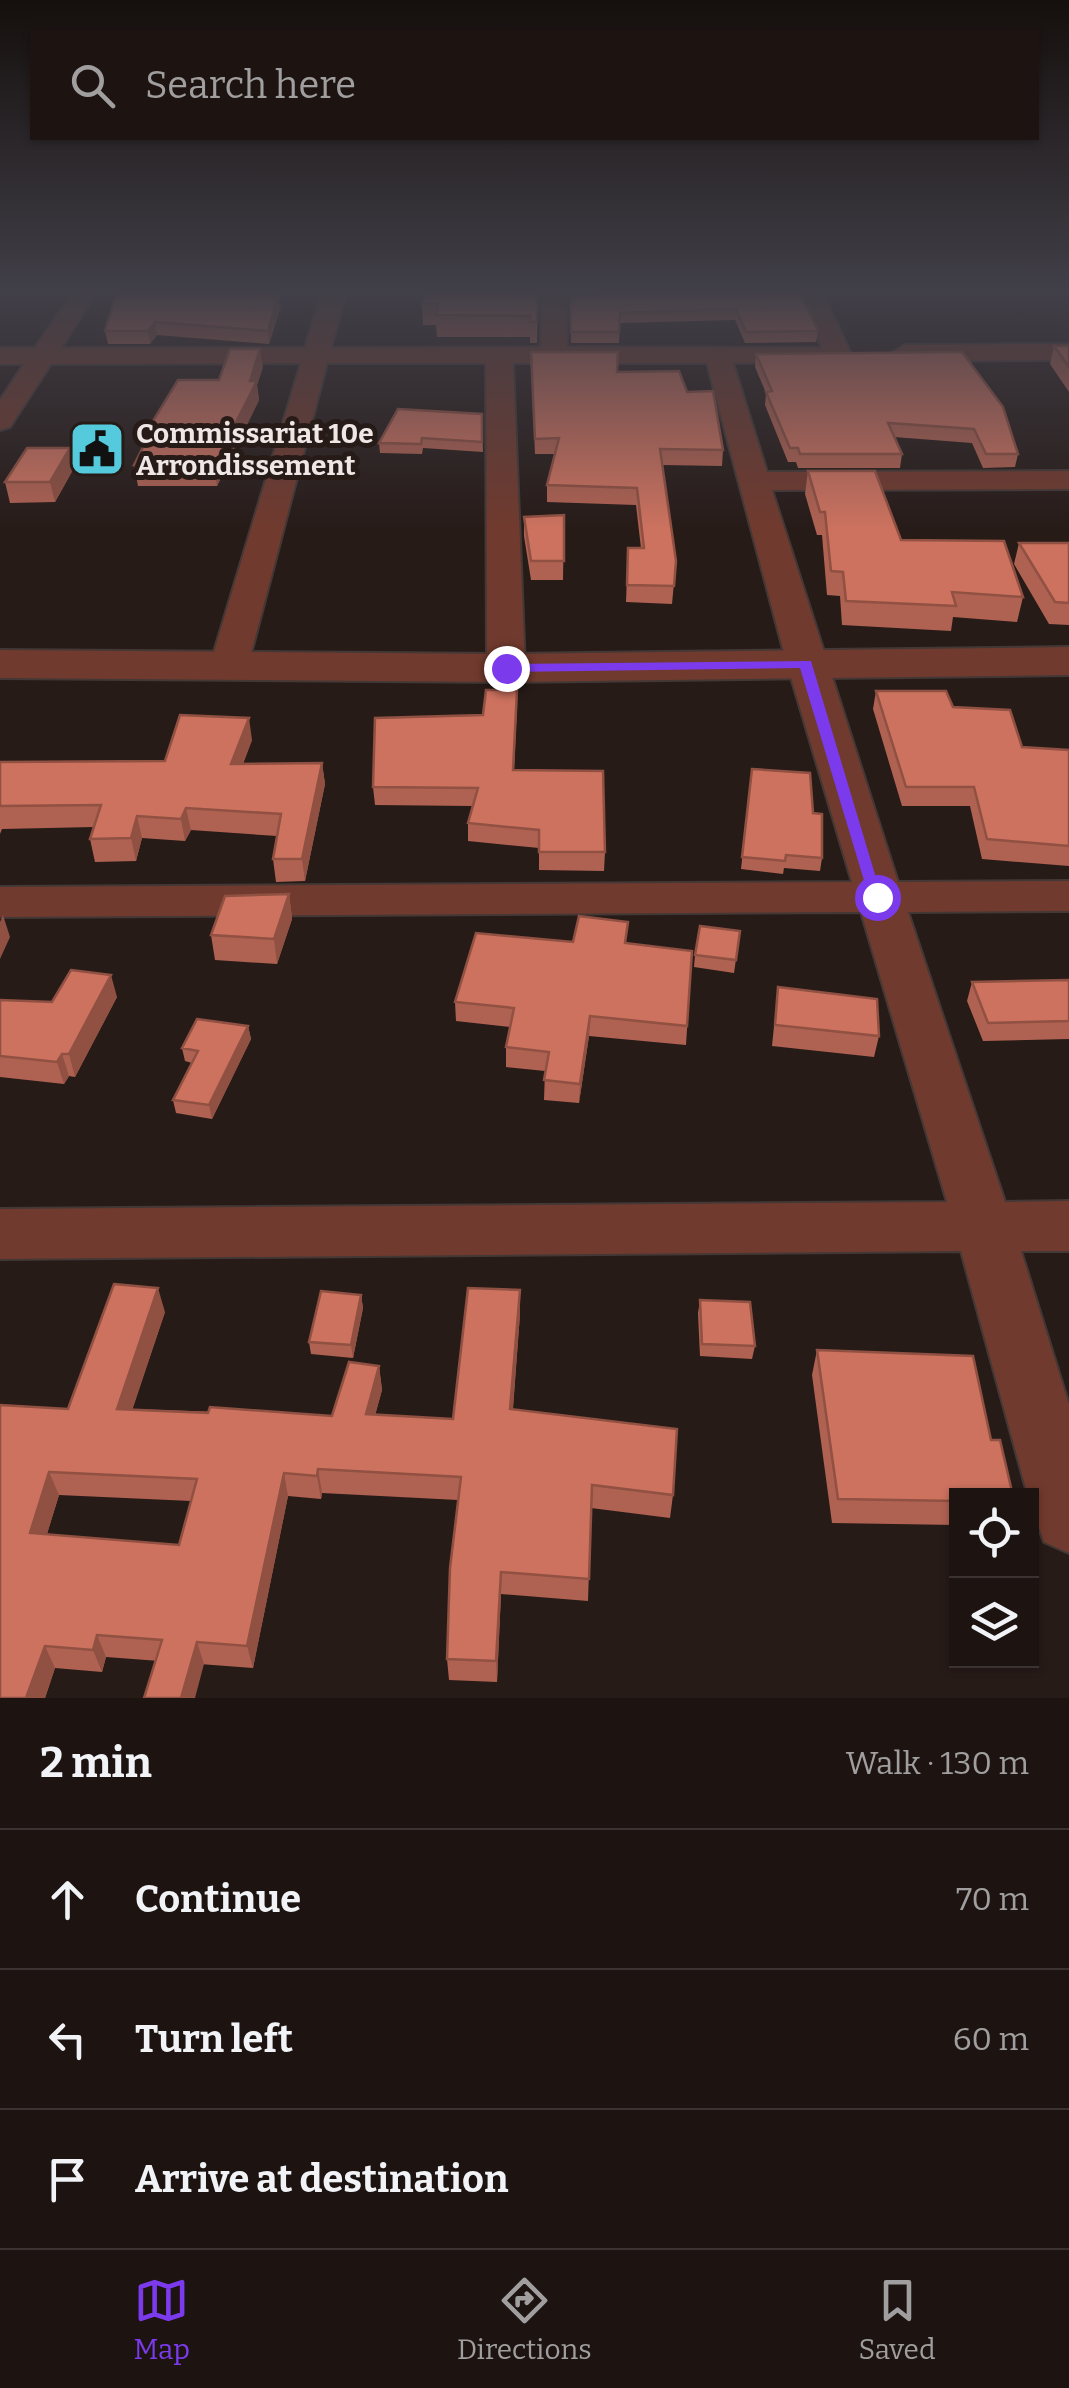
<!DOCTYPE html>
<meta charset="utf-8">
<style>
:root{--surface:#1d1412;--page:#2a2120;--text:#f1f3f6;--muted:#a09e9f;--line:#3b3332;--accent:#7c3aed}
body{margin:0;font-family:Bitter,serif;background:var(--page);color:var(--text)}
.controls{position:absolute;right:30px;bottom:30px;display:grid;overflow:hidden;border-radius:0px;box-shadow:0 2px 8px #0004}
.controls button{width:90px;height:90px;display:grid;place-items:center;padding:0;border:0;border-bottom:2px solid var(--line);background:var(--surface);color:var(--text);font:50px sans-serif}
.stop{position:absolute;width:30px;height:30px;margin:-22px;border:8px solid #7c3aed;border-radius:50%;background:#fff}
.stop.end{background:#7c3aed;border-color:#fff;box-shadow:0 2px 10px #0008}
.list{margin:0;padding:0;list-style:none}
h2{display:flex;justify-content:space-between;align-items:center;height:130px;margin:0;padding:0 40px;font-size:42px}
h2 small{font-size:32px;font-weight:400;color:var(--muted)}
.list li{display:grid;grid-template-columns:65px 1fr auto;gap:30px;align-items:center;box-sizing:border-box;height:140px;padding:0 40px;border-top:2px solid var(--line)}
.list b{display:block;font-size:38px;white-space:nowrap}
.list em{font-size:32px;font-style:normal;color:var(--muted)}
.icon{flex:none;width:55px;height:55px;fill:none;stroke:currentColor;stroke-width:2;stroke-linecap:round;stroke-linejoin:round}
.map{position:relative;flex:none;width:1069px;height:1698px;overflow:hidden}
.search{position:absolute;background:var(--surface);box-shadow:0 2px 8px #0004;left:30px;right:30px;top:30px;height:110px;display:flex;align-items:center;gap:25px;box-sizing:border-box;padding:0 35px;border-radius:0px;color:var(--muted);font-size:38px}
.sheet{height:550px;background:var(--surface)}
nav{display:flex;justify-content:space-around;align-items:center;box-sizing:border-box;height:140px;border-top:2px solid var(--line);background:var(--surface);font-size:28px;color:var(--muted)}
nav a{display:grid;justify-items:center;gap:5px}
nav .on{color:var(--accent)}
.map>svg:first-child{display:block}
</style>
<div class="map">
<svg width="1069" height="1698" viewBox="0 0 1069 1698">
<rect width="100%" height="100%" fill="#271b18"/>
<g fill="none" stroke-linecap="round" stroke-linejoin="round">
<!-- minor casing -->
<g stroke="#433835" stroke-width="4">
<path id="minor" d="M73 292H97L61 348H305L322 292H346L331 348 541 347 542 292H566L567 347 822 348 798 292H822L851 354 847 360 733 363 767 472 1069 471V489L772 490 898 882 1069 881V911L908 912 1005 1202 1069 1201V1251H1021L1069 1405V1553L1044 1542 1032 1509V1496H1028L961 1251 0 1259V1209L947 1202 861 912 0 917V887L852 882 787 664 707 363H513L525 668 519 676H493L487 668 486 363H327L248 665 242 673H216L210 665 301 363 51 364 10 427 0 430V400L24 364H0V348H35Z
M1069 344V360L905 361 892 353 905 345Z"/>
</g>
<!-- tertiary casing -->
<g stroke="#433835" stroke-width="4">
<path id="tertiary" d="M1069 647V675L506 682 0 678V650L506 654Z"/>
</g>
<!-- minor -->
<use href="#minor" fill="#713a2e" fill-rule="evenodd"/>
<!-- tertiary -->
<use href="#tertiary" fill="#713a2e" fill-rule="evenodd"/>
</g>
<!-- wall -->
<path fill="#b06252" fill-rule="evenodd" d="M117 292 281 306 269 344 157 335 150 344H108L105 331Z
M538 292 537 343H530V337H437L436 325H423L422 304Z
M599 292H800L818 331 816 342 745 343 735 320 620 323 619 343H571L570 295H600Z
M1054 346H1069V392L1050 364Z
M962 352 1018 454 1015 467 983 468 972 443 894 437 902 454 900 468H798L796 462H788L765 405 766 393 755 367 756 354Z
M263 367 257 385 259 400 217 486H138L134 465 149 436 148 429 219 380Z
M531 367 617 372 687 392 723 450 722 466 662 465 676 561 672 604 626 602 628 548H641L636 505 547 502V485L555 454H535Z
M482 414 483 452 423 448 422 454 380 453 379 443Z
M70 448 74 468 55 502 10 503 5 482Z
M808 471 901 540 1023 597 1017 622 953 617 951 631 842 625 840 596 827 595 822 535H817L805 494Z
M564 515 563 580H531L524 536V517Z
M1019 543H1069V625L1049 624 1014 564Z
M876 691 953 707 1022 747 1069 750V866L982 859 970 806H902L873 709Z
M517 707 514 770 605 852 604 871 539 870V848L468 841V823L472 806 375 805 373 787 483 715Z
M252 740 243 764 322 763 325 784 305 881 276 882 273 859 277 836 191 830 185 841 142 838 136 861 95 862 90 839 94 827 2 829 0 834V762L165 761Z
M752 769 813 813 822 858 820 871 784 868 783 874 741 869Z
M289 894 292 919 277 964 215 960 211 935Z
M740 931 734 973 694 967 695 955Z
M573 942 627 944 692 951 686 1045 589 1036 579 1103 544 1100 545 1071 506 1067V1047L510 1027 456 1021 455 1002Z
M1069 980V1039L983 1041 967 1001 972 982Z
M778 987 879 1036 874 1057 772 1046Z
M117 997 75 1077 69 1076 64 1084 0 1077V1000L52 1002Z
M248 1026 251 1039 212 1119 176 1113 173 1100 192 1063 185 1061 182 1048Z
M361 1295 363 1308 353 1358 311 1354 309 1342Z
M700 1300 755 1346 752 1359 700 1356 698 1313Z
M165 1312 132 1409 332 1416 379 1366 382 1390 375 1415 453 1419 520 1314 513 1409 673 1495 670 1518 591 1508 588 1601 501 1594 497 1682 449 1680 447 1659 458 1500 322 1493 321 1499 288 1496 253 1668 106 1657 102 1672 55 1668 45 1698 0 1405 68 1409ZM59 1495 191 1501 179 1545 47 1534Z
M817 1350 956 1496V1525L832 1523 812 1375Z"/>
<!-- shaded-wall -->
<path fill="#905042" d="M279 293 281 306 269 344 268 331Z
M155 322 157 335 150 344 148 331Z
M260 349 263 367 257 385 259 400 217 486 214 465 250 381Z
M70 448 74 468 55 502 50 482Z
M249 718 252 740 234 786 231 764Z
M322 763 325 784 305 881 302 859Z
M186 808 191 830 185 841 181 819Z
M137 816 142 838 136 861 131 838Z
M289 894 292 919 277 964 274 939Z
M3 915 10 937 0 959V922Z
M111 975 117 997 75 1077 69 1054Z
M590 1016 589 1036 579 1103 580 1084Z
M248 1026 251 1039 212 1119 209 1105Z
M62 1054 69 1076 64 1084 57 1062Z
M158 1288 165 1312 125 1432 117 1409Z
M520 1290V1314L511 1432 510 1409Z
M361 1295 363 1308 353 1358 351 1345Z
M379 1366 382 1390 369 1438 366 1414Z
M318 1469 322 1493 321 1499 317 1476Z
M49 1472 59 1495 40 1556 30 1533Z
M284 1473 288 1496 253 1668 247 1646Z
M501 1572V1594L497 1682 496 1661Z
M97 1635 106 1657 102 1672 93 1650Z
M197 1642 204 1664 195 1698H181Z
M45 1646 55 1668 45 1698H26Z"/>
<!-- building -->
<path fill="#cd725f" stroke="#905042" stroke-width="2.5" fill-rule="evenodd" d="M117 292H271L279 293 268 331 155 322 148 331H105Z
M425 292H538L537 322H530V316L436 315 438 304H422Z
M602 292H800L818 331 746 332 736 309 620 313 619 332H571L570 295H603Z
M1054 346H1069V367Z
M230 349H260L250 381H257L214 465H134L152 429H148L178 380H219Z
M531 352H618L617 372 679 371 687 392 713 391 723 450 660 449 676 561 674 586 627 585 628 548H644L637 488 547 485 559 438 535 439Z
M962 352 1003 407 1018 454H986L974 429 888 423 902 454H800L798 448H790L766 392 772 391 756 354Z
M398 409 482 414V442L422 438 421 444 379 443Z
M27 448H70L50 482H5Z
M808 471H875L901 540 1004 541 1023 597 952 592 956 606 846 601 843 572 831 571 825 512H820Z
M564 515V561H531L524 517Z
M1019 543H1069V603L1055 602Z
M486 690H517L513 770 603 771 605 852H539V830L468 823 478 788 373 787 375 718 483 715Z
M876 691H946L953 707 1010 710 1022 747 1069 750V846L987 839 974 787H906Z
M180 715 249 718 231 764 322 763 302 859H273L281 814 186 808 181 819 137 816 131 838 90 839 101 805 0 806V762L165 761Z
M752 769 810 773 813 813 822 814V858L786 855 785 861 742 857Z
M289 894 274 939 211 935 225 896Z
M579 916 628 922 625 943 692 951 687 1026 590 1016 580 1084 544 1080 549 1052 506 1047 514 1008 455 1002 476 933 573 942Z
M700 926 740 931 736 960 695 955Z
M71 970 111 975 69 1054H62L57 1062 0 1056V1000L52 1002Z
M1069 980V1021L988 1023 972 982Z
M778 987 877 999 879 1036 775 1025Z
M197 1019 248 1026 209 1105 173 1100 198 1051 182 1048Z
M114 1284 158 1288 117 1409 208 1413 210 1407 332 1416 349 1362 379 1366 366 1414 453 1419 468 1288 520 1290 510 1409 677 1429 673 1495 592 1485 589 1579 501 1572 496 1661 447 1659 450 1568 461 1477 318 1469 317 1476 284 1473 247 1646 197 1642 181 1698H144L162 1640 97 1635 93 1650 45 1646 26 1698H0V1405L68 1409ZM49 1472 197 1479 179 1545 30 1533Z
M321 1291 361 1295 351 1345 309 1342Z
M700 1300 750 1302 755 1346 702 1344Z
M817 1350 973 1356 991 1440H1000L1013 1496H956V1501L838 1499Z"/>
<!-- sky -->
<linearGradient id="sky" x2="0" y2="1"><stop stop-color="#150f0d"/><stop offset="0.55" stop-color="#413f48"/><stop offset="1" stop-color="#413f48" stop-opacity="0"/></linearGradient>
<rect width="1069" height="530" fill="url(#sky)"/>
<!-- route -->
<path fill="#7c3aed" d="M811 661 883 901 869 897 800 668 506 672 499 668 506 664Z"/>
<!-- icons -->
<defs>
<g id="civic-square" transform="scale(2.875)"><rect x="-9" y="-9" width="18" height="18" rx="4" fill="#54cadc" stroke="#271b18"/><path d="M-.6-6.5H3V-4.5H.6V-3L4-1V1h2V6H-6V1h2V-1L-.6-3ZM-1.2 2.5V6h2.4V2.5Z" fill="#111"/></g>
</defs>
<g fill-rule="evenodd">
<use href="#civic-square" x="97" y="449"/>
</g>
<g text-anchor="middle" stroke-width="10" stroke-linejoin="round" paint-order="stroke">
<!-- far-poi labels -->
<g font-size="28" font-weight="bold" fill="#efe7e5" stroke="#271b18" text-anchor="start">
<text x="136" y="443">Commissariat 10e<tspan x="136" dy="32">Arrondissement</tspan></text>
</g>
</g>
</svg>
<div class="controls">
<button><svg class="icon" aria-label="locate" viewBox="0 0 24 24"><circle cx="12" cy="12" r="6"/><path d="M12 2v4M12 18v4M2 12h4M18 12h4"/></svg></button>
<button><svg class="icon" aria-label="layers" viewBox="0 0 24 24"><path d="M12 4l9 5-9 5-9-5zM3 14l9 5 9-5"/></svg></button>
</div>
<div class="stop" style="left:877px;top:897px"></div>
<div class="stop end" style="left:506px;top:668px"></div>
<div class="search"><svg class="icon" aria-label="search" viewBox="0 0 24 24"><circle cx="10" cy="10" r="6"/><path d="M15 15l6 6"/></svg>Search here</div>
</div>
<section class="sheet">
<h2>2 min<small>Walk · 130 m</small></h2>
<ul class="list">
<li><svg class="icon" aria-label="ahead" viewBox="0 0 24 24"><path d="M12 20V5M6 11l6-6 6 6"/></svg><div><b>Continue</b></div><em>70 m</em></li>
<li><svg class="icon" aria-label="left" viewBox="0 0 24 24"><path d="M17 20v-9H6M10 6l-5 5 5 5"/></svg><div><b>Turn left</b></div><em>60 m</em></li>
<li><svg class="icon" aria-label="arrive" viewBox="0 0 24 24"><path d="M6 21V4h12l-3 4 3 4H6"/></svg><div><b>Arrive at destination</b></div></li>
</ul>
</section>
<nav>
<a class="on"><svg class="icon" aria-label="map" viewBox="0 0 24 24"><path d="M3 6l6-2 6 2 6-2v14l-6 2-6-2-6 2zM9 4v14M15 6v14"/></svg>Map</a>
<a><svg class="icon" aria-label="directions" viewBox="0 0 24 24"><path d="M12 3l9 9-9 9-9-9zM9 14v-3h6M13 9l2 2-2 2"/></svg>Directions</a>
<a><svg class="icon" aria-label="saved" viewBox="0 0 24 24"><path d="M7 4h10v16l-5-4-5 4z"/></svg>Saved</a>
</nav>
